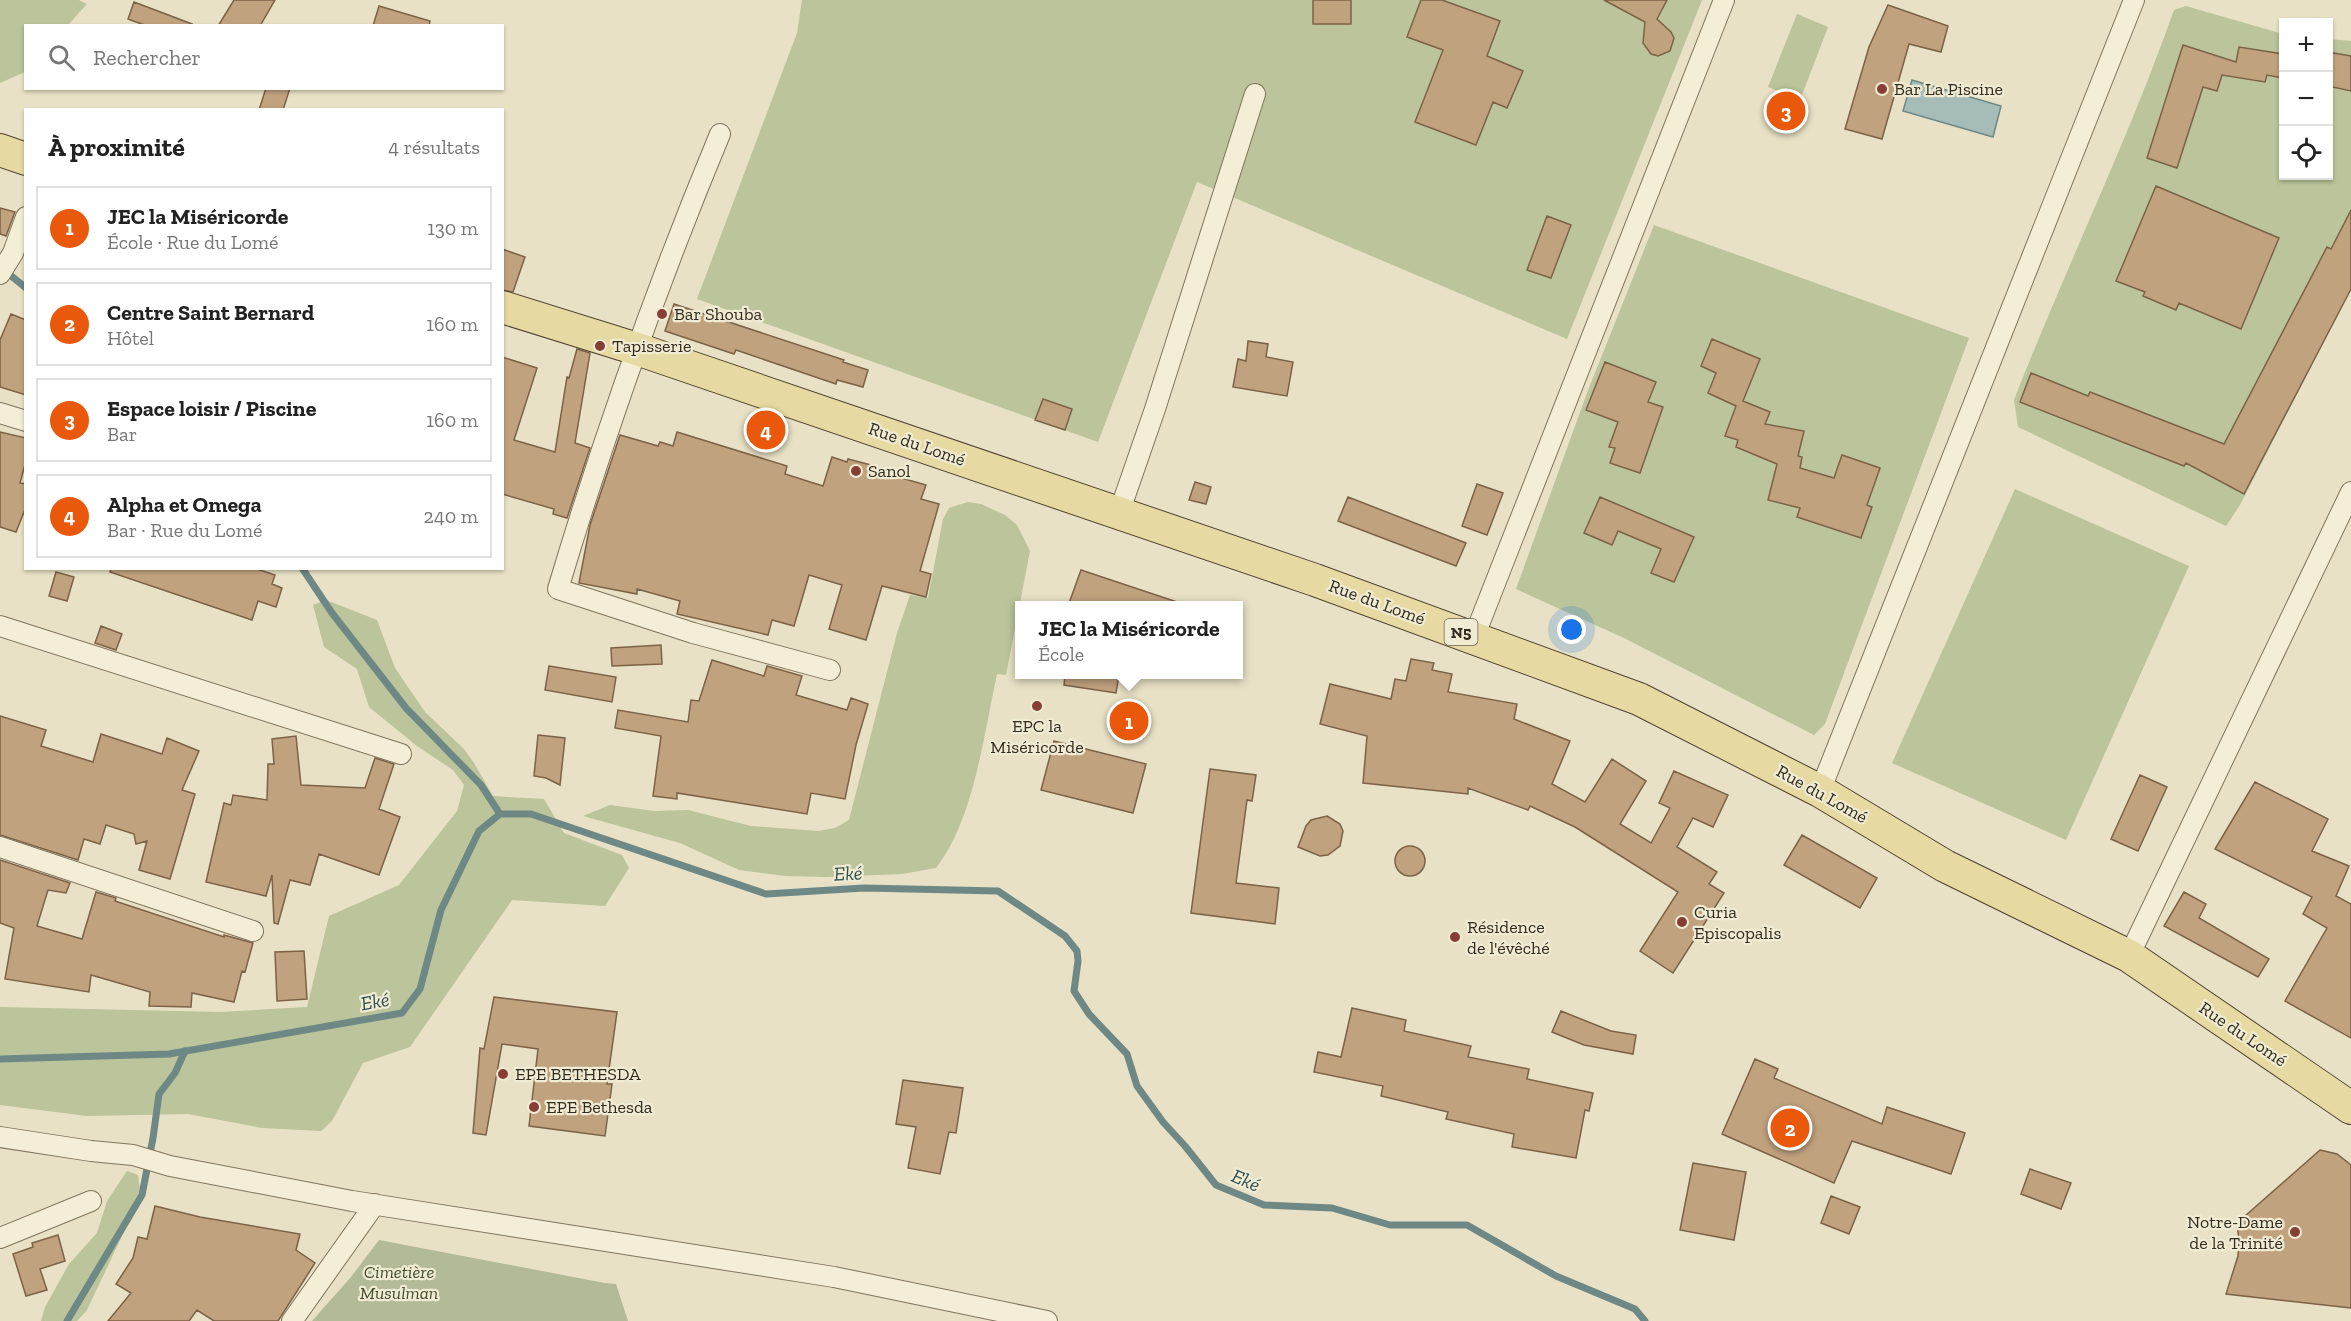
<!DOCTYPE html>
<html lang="fr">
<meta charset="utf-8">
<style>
:root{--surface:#fff;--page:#f6f6f6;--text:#222;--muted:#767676;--line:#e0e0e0;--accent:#ea580c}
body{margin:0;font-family:"Zilla Slab",serif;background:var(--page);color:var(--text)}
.controls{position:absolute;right:18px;top:18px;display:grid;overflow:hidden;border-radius:0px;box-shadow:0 2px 4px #0004}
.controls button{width:54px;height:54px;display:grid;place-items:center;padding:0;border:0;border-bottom:2px solid var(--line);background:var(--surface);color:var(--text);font:30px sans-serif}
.you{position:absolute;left:1572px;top:630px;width:21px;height:21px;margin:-15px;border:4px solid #fff;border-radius:50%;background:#1a73e8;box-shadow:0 0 0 9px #1a73e833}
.badge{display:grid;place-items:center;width:39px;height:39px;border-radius:50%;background:var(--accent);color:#fff;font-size:20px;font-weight:700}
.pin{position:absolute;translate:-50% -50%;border:3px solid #fff;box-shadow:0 2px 6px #0006}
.popup{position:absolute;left:1015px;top:601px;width:228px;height:78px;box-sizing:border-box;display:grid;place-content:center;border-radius:0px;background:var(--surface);filter:drop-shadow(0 2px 4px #0005);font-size:20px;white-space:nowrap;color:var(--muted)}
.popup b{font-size:22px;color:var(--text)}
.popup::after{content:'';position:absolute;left:50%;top:100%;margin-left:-12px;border:12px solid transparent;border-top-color:var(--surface)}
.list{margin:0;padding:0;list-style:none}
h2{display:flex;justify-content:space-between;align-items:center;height:78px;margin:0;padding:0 24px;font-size:26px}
h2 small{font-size:20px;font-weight:400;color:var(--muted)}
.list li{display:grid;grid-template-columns:39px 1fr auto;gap:18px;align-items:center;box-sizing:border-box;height:84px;margin:0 12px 12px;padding:0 12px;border:2px solid var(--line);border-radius:0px}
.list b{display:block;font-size:22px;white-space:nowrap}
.list p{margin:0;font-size:20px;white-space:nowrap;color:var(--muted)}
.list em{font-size:20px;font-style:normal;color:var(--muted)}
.icon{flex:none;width:33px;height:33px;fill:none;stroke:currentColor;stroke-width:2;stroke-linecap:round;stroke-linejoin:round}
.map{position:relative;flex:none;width:2351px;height:1321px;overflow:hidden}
.search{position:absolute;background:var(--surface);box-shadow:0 2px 4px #0004;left:24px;top:24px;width:480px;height:66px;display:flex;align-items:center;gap:15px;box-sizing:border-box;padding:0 21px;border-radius:0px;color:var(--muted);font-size:22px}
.panel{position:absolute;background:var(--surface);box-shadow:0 2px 4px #0004;left:24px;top:108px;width:480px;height:462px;border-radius:0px}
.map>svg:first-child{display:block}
</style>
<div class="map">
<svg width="2351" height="1321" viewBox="0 0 2351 1321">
<rect width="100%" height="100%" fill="#e8e1c5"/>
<!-- green -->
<path fill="#bbc49a" d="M0 0H79L87 4 68 25 26 26 25 72 0 83Z
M802 0H1702L1567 339 1197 182 1098 442 697 299 797 33Z
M2186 6 2283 34 2284 176H2328L2329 39 2351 41V289L2240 505 2226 526 2018 427 2014 400C2065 269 2127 143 2174 10Z
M1797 14 1828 27 1800 100 1768 87Z
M1654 225 1969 338 1825 724 1814 735 1624 638 1516 589 1587 393Z
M2015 489 2189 566 2066 840 1892 763Z
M968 502 981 504 1005 515 1017 525 1030 551 1006 675 997 674C984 733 974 820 936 868L902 874 826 877 785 876 739 870 680 843 583 816 610 805 654 811 688 810 751 826 818 831 835 828 849 820 897 633 910 595 928 598 943 519 949 508Z
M326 600 377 620 395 668 425 712 464 749 474 763 493 796 544 799 564 833 622 855 629 868 605 906 512 900 410 1047 363 1063 332 1121 321 1131 262 1128 188 1114 87 1116 0 1105V1007L221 1012 307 1007 329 916 399 885 457 811 464 785 453 770 417 746 369 707 357 669 324 647 313 605Z
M127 1171 138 1175 140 1189 130 1219 87 1310 77 1321H41L45 1307 69 1264 97 1233 107 1201Z"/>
<!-- cemetery -->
<path fill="#b2ba98" d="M379 1240 605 1283 616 1284 628 1321H312L351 1277Z"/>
<!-- water -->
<path fill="#a6bcb8" stroke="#6e8885" stroke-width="1.5" d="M1912 80 2001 106 1993 137 1903 111Z"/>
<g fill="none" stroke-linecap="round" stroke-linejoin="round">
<!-- stream -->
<path stroke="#6e8885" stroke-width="7" d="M4 270 26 288
M302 568 332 613 406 708 481 785 500 814
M0 1059 169 1054 402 1013 420 989 441 910 479 831 500 814H531L766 894 864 888 998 891 1065 936 1077 951 1078 961 1074 991 1089 1014 1127 1054 1137 1086 1163 1122 1185 1146 1216 1185 1264 1205 1332 1208 1390 1225H1467L1556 1276 1635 1309 1645 1321
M67 1321 142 1195 153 1138 159 1094 175 1073 185 1051"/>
</g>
<!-- building -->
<path fill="#c1a27f" stroke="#7c6246" stroke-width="1.5" d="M234 0H275L260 26H218Z
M1313 0H1351V24H1313Z
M1421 0H1442L1500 21 1487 56 1523 71 1507 108 1493 102 1476 145 1415 122 1443 50 1407 37Z
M1604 0H1667L1657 19 1671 32 1674 38 1670 51 1658 56 1651 54 1643 43 1645 22Z
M134 2 192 24 191 26H147L128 19Z
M1888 5 1948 26 1941 52 1909 44 1882 139 1845 129 1869 47Z
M379 6 430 21 429 26H373Z
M2183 45 2236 62 2239 47 2283 54V78L2267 75 2265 82 2222 75 2217 91 2203 87 2177 168 2147 158Z
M2328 52 2351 56V91L2328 86Z
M266 88H290L283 110H259Z
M2156 186 2279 238 2241 329 2179 303 2176 310 2143 296 2145 292 2116 281Z
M0 208 15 212 6 236 0 234Z
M2351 210V289L2244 494 2186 463 2184 466 2020 402 2031 373 2088 396 2090 392 2224 444 2327 247 2331 249Z
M1547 216 1571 225 1551 278 1527 270Z
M502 249 525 257 513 292 502 290Z
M674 304 844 360 843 362 868 370 863 387 837 380 836 384 736 350 734 354 665 331Z
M11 314 26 320V395L0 387V340Z
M1712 339 1760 359 1743 401 1770 412 1765 424 1804 431 1798 456 1802 457 1800 468 1834 478 1842 455 1880 468 1867 505 1872 507 1861 538 1797 517 1800 508 1768 500 1777 464 1736 447 1738 440 1725 436 1736 406 1708 393 1716 373 1701 366Z
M1248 341 1268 344 1266 357 1293 362 1287 396 1233 387 1238 359 1246 361Z
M577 349 590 353 575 443 590 448 567 518 553 514 554 509 502 494V357L537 368 514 440 555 452 567 377 569 378Z
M1605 362 1656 382 1648 402 1663 407 1640 473 1610 463 1615 448 1609 447 1618 422 1586 410Z
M1043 399 1072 409 1065 430 1035 420Z
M0 432 26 438V461L20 483 26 484V507L16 532 0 527Z
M677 432 787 466 785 474 823 486 832 457 847 462 848 459 871 465 870 469 926 485 921 499 939 504 920 571 931 574 926 597 882 586 866 640 829 629 842 585 809 575 794 626 772 620 768 635 677 614 680 601 637 589V594L579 583 590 525 620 435 658 446 660 442 673 446Z
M1195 482 1211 487 1206 504 1189 500Z
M1477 484 1503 493 1487 535 1462 526Z
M1348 497 1466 543 1456 566 1338 521Z
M1600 497 1694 537 1674 582 1651 573 1661 549 1618 531 1612 545 1584 533Z
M111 568H254L275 575 272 584 282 588 276 607 258 601 252 620 110 572Z
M1081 570 1180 603 1179 606H1068Z
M56 572 74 577 67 601 49 596Z
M101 626 122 634 116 650 95 643Z
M661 645 662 664 612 666 611 648Z
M1411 659 1434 663 1432 670 1452 674 1448 692 1517 704 1514 719 1570 741 1552 784 1585 802 1612 759 1646 781 1620 824 1651 843 1670 808 1659 803 1674 771 1728 795 1713 827 1693 818 1677 847 1717 872 1709 884 1724 893 1673 973 1640 951 1678 892 1575 827 1530 806 1528 810 1468 788V794L1363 783 1367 736 1320 724 1330 684 1391 699 1395 679 1406 681Z
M712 660 764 676 767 666 802 676 796 695 847 710 851 698 868 704 856 745 845 799 811 793 807 814 677 793V799L653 796 661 736 615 728 618 710 688 722 691 700 699 701Z
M549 666 616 677 612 702 545 690Z
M1065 675H1119L1116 693 1064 685Z
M0 716 46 730 41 746 93 762 101 734 162 754 167 738 199 751 182 790 195 794 170 879 139 870 147 841 136 844 134 834 106 825 100 844 84 839 78 860 0 835Z
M538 735 565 738 560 785 546 778 534 776Z
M296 736 301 785 365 788 375 758 394 764 379 809 400 817 379 875 319 854 310 885 290 880 278 924 274 923 272 875 266 896 206 882 224 803 231 805 233 795 267 800 268 764H274L272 739Z
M1054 741 1146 764 1133 813 1041 790Z
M1210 769 1256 775 1252 801 1247 800 1236 883 1279 888 1275 924 1191 913Z
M2140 775 2167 787 2138 851 2111 839Z
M2255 782 2328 819 2312 851 2349 866 2336 896 2351 904V1038L2285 1001 2327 928 2303 914 2312 897 2215 849Z
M1327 816 1340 824 1343 831 1340 846 1328 855 1320 856 1298 847 1306 826 1311 820Z
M1802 835 1877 878 1860 908 1784 865Z
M1395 861a15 15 0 1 1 30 0a15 15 0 1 1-30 0Z
M0 860 70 883 66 893 48 890 37 926 82 939 96 892 116 898 115 901 224 937V935L253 943 245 972 242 971 234 1002 192 993 191 1007 149 1006 150 992 91 975 89 992 5 979 14 928 0 923Z
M2184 892 2206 904 2199 918 2269 959 2258 977 2164 926Z
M304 951 307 999 277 1001 275 952Z
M494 997 617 1012 607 1084H612L605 1136 529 1126 538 1049 502 1044 486 1135 473 1133 480 1048 484 1049Z
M1352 1008 1406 1020 1404 1031 1471 1046 1468 1057 1529 1069 1527 1079 1593 1093 1589 1111 1585 1110 1576 1158 1512 1147 1514 1134 1446 1119 1448 1112 1381 1096 1383 1086 1314 1072 1318 1052 1341 1057Z
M1561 1011 1611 1031 1636 1035 1633 1054 1584 1045 1552 1032Z
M1755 1059 1778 1069 1774 1078 1882 1124 1887 1107 1965 1133 1951 1174 1852 1141 1834 1183 1722 1134Z
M903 1080 963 1088 956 1133 949 1132 940 1174 908 1168 916 1127 896 1124Z
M2320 1150 2337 1154 2351 1165V1308L2226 1294 2238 1256 2239 1241 2237 1223Z
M1693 1163 1746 1172 1734 1240 1680 1230Z
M2030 1169 2071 1183 2061 1209 2021 1194Z
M1831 1196 1860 1207 1849 1234 1821 1223Z
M155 1206 200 1217 300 1234 296 1250 315 1263 278 1321H214L197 1310 189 1321H108L131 1293 116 1284 133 1258 138 1237 147 1239Z
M58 1235 65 1261 40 1269 47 1290 26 1296 13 1254 33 1247 32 1243Z"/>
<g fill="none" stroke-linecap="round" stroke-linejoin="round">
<!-- street casing -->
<g stroke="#80745d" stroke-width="22">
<path id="street" d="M720 134C658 283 604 435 558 589L693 633 830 670
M0 274 13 253 26 217
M0 413 26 421
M1119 513 1155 409 1255 94
M0 626 401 754
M1474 637 1724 0
M1820 791 2134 0
M0 847 253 931
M2129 956 2351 492
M0 1137 91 1151 133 1155 170 1166 352 1201 834 1277 1047 1321
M0 1238 91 1201
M292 1321 375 1204"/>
</g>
<!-- primary casing -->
<g stroke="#4f4231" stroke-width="34">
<path id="primary" d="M0 150 26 159
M502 307 637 349 1315 580 1639 699 1820 791 1945 866 2129 956 2351 1108"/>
</g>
<!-- street -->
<use href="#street" stroke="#f4eed7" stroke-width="20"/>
<!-- primary -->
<use href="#primary" stroke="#e6d9a1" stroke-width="32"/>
</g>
<!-- markers -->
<g fill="#873e35" stroke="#f0ebd3" stroke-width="2">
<circle cx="1882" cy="89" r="6"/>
<circle cx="662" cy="314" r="6"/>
<circle cx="600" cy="346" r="6"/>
<circle cx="856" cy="471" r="6"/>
<circle cx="1037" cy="706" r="6"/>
<circle cx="1682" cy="922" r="6"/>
<circle cx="1455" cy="937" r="6"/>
<circle cx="503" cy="1074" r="6"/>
<circle cx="534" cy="1107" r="6"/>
<circle cx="2295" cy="1232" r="6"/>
</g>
<g text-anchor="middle" stroke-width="4.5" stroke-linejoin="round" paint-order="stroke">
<!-- shield labels -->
<rect fill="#f0ebd3" stroke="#6b6555" stroke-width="1.5" x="1444.5" y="619" width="33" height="26" rx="4.5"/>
<g font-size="16" font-weight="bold" fill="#322b1f">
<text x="1461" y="638">N5</text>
</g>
<!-- poi labels -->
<g font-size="18" fill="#322b1f" stroke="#f0ebd3" text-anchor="start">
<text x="1894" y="95">Bar La Piscine</text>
<text x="674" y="320">Bar Shouba</text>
<text x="612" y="352">Tapisserie</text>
<text x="868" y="477">Sanol</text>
<text x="1037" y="732" text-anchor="middle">EPC la<tspan x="1037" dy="21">Miséricorde</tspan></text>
<text x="1694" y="918">Curia<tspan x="1694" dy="21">Episcopalis</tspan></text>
<text x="1467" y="933">Résidence<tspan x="1467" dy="21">de l'évêché</tspan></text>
<text x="515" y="1080">EPE BETHESDA</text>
<text x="546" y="1113">EPE Bethesda</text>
<text x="2283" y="1228" text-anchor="end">Notre-Dame<tspan x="2283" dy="21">de la Trinité</tspan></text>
</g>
<!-- street labels -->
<g font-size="18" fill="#322b1f" stroke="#f0ebd3">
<text transform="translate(917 444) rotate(19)" y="6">Rue du Lomé</text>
<text transform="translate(1377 602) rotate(20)" y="6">Rue du Lomé</text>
<text transform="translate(1822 794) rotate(29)" y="6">Rue du Lomé</text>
<text transform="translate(2243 1034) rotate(34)" y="6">Rue du Lomé</text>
</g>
<!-- park labels -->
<g font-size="18" font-style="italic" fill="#3f4c28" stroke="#f0ebd3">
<text x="399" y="1278">Cimetière<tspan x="399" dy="21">Musulman</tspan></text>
</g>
<!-- water labels -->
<g font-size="20" font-style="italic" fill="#304f50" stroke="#f0ebd3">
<text transform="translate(848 873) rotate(-3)" y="7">Eké</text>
<text transform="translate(375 1001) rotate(-10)" y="7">Eké</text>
<text transform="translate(1246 1180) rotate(23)" y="7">Eké</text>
</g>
</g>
</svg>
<div class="controls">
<button>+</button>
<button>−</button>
<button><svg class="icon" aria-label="locate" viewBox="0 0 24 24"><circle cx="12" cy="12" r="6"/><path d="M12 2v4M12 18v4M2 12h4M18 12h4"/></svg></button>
</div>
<div class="you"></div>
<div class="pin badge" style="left:1129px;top:721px">1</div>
<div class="popup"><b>JEC la Miséricorde</b>École</div>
<div class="pin badge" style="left:1790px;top:1128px">2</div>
<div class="pin badge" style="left:1786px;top:111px">3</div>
<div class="pin badge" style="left:766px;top:430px">4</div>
<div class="search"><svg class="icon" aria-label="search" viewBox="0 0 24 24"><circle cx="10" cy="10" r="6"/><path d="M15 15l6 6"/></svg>Rechercher</div>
<section class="panel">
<h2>À proximité<small>4 résultats</small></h2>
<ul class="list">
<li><span class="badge">1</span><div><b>JEC la Miséricorde</b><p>École · Rue du Lomé</p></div><em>130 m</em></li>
<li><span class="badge">2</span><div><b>Centre Saint Bernard</b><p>Hôtel</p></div><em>160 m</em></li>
<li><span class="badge">3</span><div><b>Espace loisir / Piscine</b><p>Bar</p></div><em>160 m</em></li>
<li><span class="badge">4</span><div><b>Alpha et Omega</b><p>Bar · Rue du Lomé</p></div><em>240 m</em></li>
</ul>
</section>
</div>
